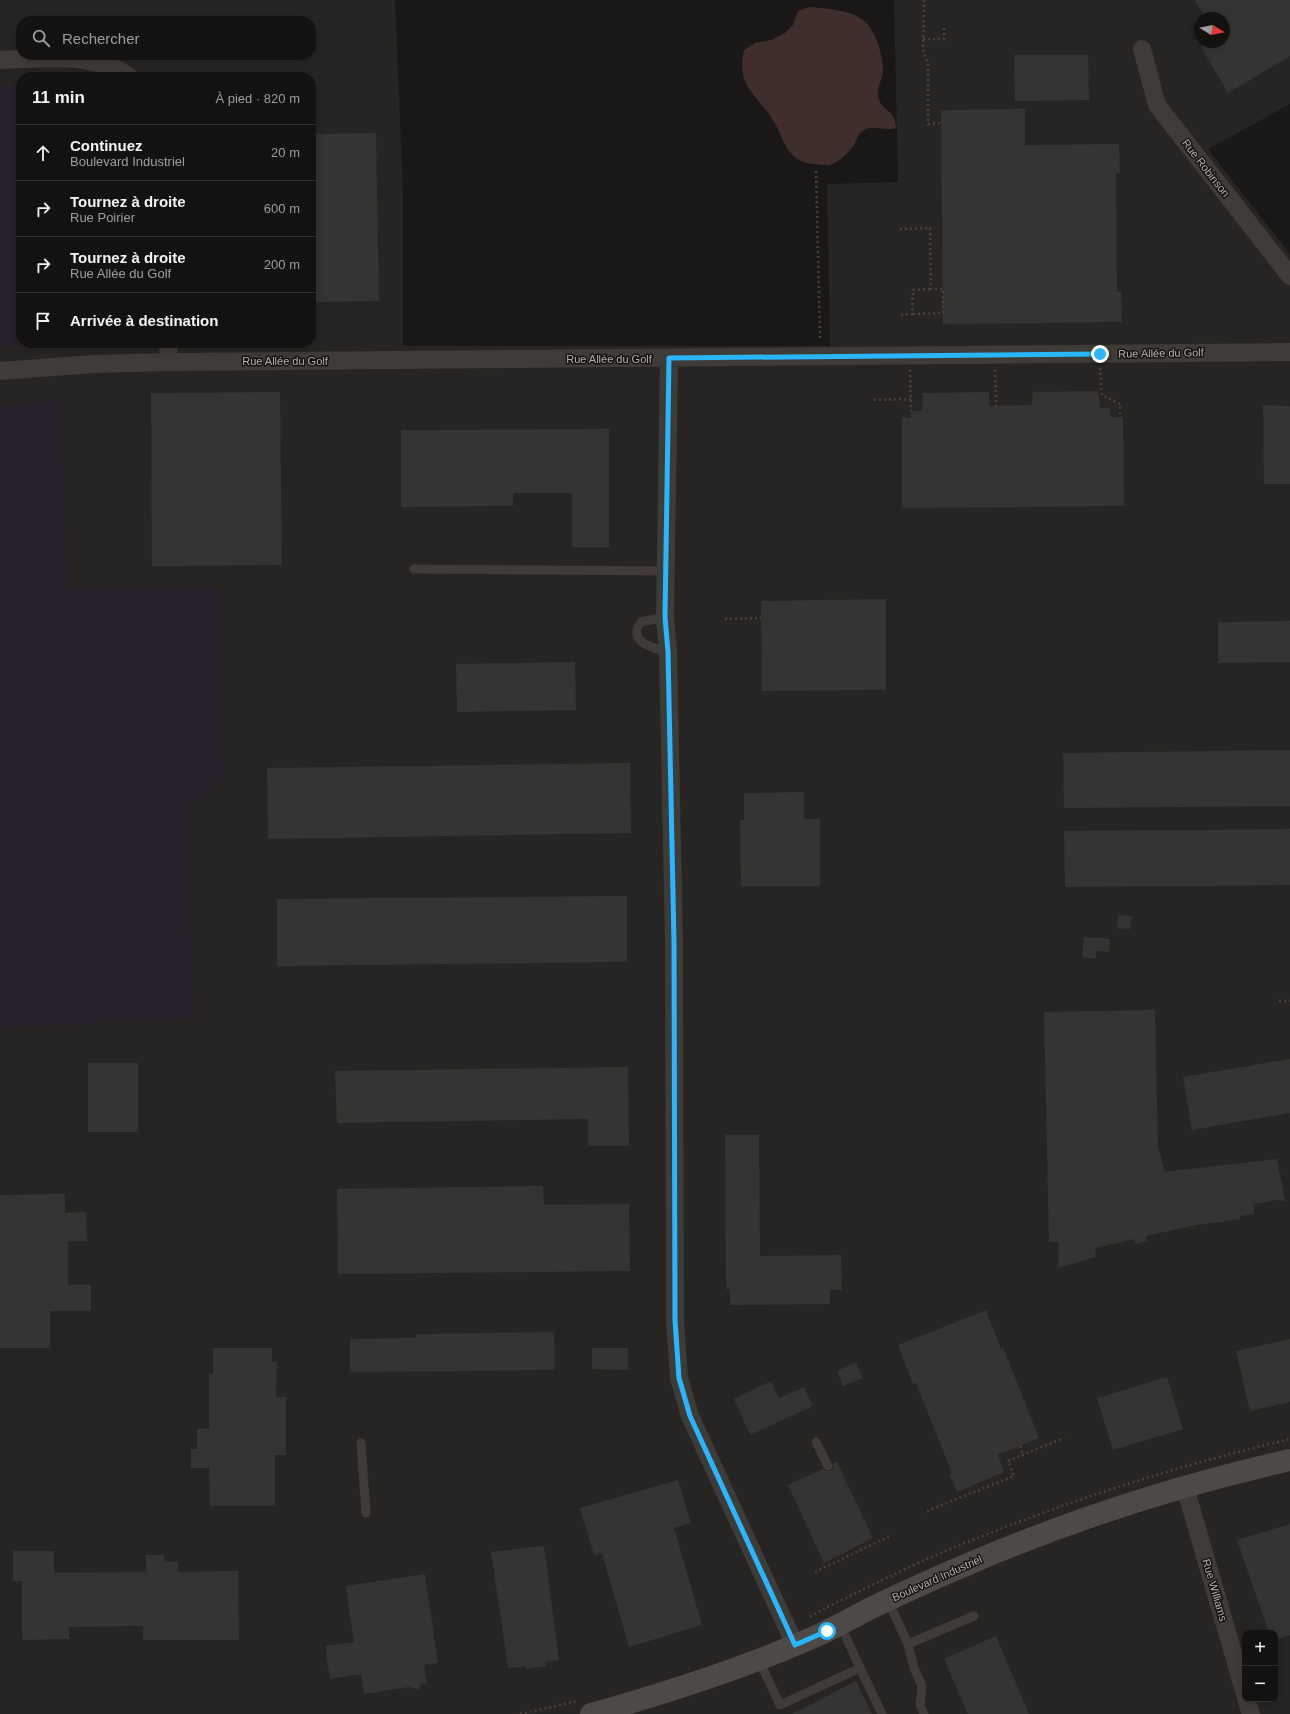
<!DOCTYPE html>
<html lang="fr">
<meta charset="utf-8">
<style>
:root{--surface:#131211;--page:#20201f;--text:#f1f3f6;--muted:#9d9e9f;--line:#323231}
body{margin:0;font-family:Helvetica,sans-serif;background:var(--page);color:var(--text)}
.controls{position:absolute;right:12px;bottom:12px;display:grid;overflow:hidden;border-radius:8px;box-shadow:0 2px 10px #0003}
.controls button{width:36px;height:36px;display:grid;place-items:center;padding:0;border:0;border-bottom:1px solid var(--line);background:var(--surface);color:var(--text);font:20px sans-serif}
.compass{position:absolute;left:1194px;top:12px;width:36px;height:36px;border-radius:50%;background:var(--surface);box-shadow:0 2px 10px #0003;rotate:100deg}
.stop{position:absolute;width:12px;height:12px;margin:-9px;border:3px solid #29b5ff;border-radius:50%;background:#fff}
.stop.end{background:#29b5ff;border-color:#fff;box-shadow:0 1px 4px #0008}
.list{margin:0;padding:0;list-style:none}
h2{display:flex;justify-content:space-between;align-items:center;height:52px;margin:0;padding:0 16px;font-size:17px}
h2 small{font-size:13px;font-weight:400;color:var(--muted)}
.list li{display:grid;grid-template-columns:26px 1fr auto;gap:12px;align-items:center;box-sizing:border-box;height:56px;padding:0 16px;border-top:1px solid var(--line)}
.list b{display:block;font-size:15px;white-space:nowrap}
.list p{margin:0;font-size:13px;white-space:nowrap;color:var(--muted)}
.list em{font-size:13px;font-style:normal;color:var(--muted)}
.icon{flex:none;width:22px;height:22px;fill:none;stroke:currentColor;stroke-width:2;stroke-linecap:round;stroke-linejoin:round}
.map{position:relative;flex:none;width:1290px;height:1714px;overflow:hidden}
.search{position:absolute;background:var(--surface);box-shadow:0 2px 10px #0003;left:16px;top:16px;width:300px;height:44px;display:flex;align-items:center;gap:10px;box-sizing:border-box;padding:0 14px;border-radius:16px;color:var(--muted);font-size:15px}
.panel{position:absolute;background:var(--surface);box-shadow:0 2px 10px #0003;left:16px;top:72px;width:300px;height:276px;border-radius:16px}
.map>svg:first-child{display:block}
</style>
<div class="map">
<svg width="1290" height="1714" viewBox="0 0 1290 1714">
<rect width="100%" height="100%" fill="#191817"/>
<!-- built -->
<path fill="#262523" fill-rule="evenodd" d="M0 0H395L403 190V346H830L827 184 898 182 894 0H1290V104L1208 149 1290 254V1714H0ZM1200 18H1224V42H1200ZM21 21H311V55H21ZM21 77H311V343H21ZM1245 1633H1275V1699H1245Z"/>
<!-- green -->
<path fill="#28202a" d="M21 85V343H46L0 348V86Z
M58 401 68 587H218L222 782 183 808 194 1018 0 1028V407Z"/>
<!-- water -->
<path fill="#3f2e2b" d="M809 7C824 8 852 10 864 21 876 31 882 53 883 68 884 77 877 86 878 95 880 112 896 108 896 128 885 132 872 123 861 132 858 135 856 140 855 143 849 152 840 162 830 165 825 166 819 164 814 164 786 162 785 140 773 120 756 94 736 86 744 50L755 43 771 40 785 33 793 25 798 11Z"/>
<!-- building -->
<path fill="#353432" d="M1195 0H1290V56L1228 93 1201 47 1209 42H1224V18H1205Z
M1014 55H1088L1089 100 1015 101Z
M1025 109V145L1119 144 1120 173H1116L1117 292H1121L1122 322 943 324 941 110Z
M376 133 379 301 311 302V134Z
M1098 391 1100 408H1110L1111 417H1123L1124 506 902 508V417L911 418V411H922L923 393 989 392V406L1032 405 1033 392Z
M280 392 282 565 152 566 151 393Z
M1263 405 1290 406V484H1264Z
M609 429V547H572V493H513V506L401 507V430Z
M886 599V690L762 691 761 601Z
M1290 621V662L1218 663V622Z
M575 662 576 710 457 712 456 664Z
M1290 750V806L1064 808 1063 753Z
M630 763 631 833 268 839 267 768Z
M804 792V819H820V886H741L740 820H744V793Z
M1290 829V885L1065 887 1064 831Z
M627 896V962L277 966V899Z
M1118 915 1132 916 1130 929 1117 928Z
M1084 937 1110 939 1109 952 1096 951V959L1082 957Z
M1155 1010 1158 1147 1165 1172 1277 1159 1285 1201 1276 1200 1254 1204V1214L1240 1216V1219L1197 1225 1146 1236 1147 1241 1135 1244 1134 1239 1095 1248 1096 1257 1058 1268 1059 1242H1049L1044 1012Z
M1290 1059V1113L1192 1130 1183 1077Z
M88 1063H138V1132H88Z
M628 1067 629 1146H588V1119L337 1123 335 1071Z
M725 1135H759L760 1256 841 1255 842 1290H830V1304L730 1305V1289H726Z
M543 1186 544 1205 629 1204 630 1271 338 1274 337 1189Z
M65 1194V1213L86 1212 87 1241H68V1285H91V1311H50V1348H0V1195Z
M986 1310 1001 1349 1003 1347 1039 1438 998 1455 1004 1472 957 1492 949 1474 952 1473 916 1383 913 1384 898 1345Z
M554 1332 555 1370 350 1372V1339L416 1338V1334Z
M1290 1339V1402L1250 1411 1236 1351Z
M213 1348H272V1362H277L276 1397H286V1455H275V1506H210L209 1468H191V1449H197V1429H209V1374H213Z
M592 1348H628V1370L592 1369Z
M856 1362 863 1378 843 1386 837 1371Z
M1167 1377 1183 1429 1113 1450 1097 1398Z
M771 1381 779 1398 804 1387 813 1406 750 1435 734 1399Z
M837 1462 873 1538 824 1563 788 1485 823 1469 825 1471H830L833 1469V1464Z
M678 1480 691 1523 674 1528 702 1625 629 1647 602 1553 594 1555 580 1508Z
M1290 1524V1635L1275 1640V1633H1269L1237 1540Z
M544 1546 559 1660 545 1662 546 1666 527 1669 526 1666 508 1668 491 1552Z
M13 1551H54V1573L146 1572V1555H164L165 1562H178V1572L238 1571 239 1640H143V1626L69 1627V1639L22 1640V1581H13Z
M425 1574 438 1663 424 1665 427 1683 421 1684 419 1690 409 1687 364 1694 361 1674 330 1679 325 1646 354 1642 346 1586Z
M996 1636 1029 1714H968L944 1659Z
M856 1681 872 1714H792Z"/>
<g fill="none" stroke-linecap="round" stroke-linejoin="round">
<!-- path -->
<path stroke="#46413d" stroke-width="2.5" stroke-dasharray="2 3" stroke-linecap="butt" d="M924 0 923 51 928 63V124L941 123
M923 39H944V28
M816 171 820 340
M900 229 930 228 931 289H943V313L912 314
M901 315 912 314 913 290 931 289
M1100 368 1102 395 1120 404V417
M910 370 911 411
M995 370 996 406
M874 400 911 399
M725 619 761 618
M1279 1001H1290
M1020 1446 1023 1454
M927 1511 1014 1476 1008 1461 1064 1438
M815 1572 890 1536
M810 1617C825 1607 842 1600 858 1592 882 1580 905 1569 929 1558 1049 1507 1164 1469 1290 1439
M520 1714 578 1701"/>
<!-- lane -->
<path stroke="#3f3b37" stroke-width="9" d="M414 569 666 571
M665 617 641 622C626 642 654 648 668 652
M816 1442 828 1466
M361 1443 366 1513
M888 1601 908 1644 974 1616
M908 1644 914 1668 922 1686 920 1705 924 1714
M759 1660 780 1705 860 1668 840 1624
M860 1668 882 1714"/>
<!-- street -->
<path stroke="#3f3b37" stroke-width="18" d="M1142 49 1157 105 1290 276
M0 60C43 59 93 51 130 77
M168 343 169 362
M669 358 665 617 668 652 674 942 675 1320 679 1378 690 1416 795 1645
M0 371 93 364 169 362 1290 352
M1185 1487 1245 1694
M1246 1699 1251 1714"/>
<!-- secondary -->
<path stroke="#4f4945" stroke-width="22" d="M591 1714C666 1693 742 1669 814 1637 832 1629 850 1619 867 1610 904 1592 942 1575 980 1559 1080 1517 1184 1484 1290 1460"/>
</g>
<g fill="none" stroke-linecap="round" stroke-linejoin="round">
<!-- route -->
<path stroke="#29b5ff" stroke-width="5" d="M827 1631 795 1645 690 1416 679 1378 675 1320 674 942 668 652 665 617 669 358 1100 354"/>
</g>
<g text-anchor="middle" stroke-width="3" stroke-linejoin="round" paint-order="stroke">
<!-- street labels -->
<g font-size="11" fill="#baafa8" stroke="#141312">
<text transform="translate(1206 168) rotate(52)" y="4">Rue Robinson</text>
<text transform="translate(1161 353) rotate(-1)" y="4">Rue Allée du Golf</text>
<text x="609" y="363">Rue Allée du Golf</text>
<text x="285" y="365">Rue Allée du Golf</text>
<text transform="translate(937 1578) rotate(-24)" y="4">Boulevard Industriel</text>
<text transform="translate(1215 1590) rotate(74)" y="4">Rue Williams</text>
</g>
</g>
</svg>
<div class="controls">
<button>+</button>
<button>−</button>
</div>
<svg class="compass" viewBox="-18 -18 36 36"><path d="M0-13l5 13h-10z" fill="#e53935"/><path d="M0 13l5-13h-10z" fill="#9d9e9f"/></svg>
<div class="stop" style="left:827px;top:1631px"></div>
<div class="stop end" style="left:1100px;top:354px"></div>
<div class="search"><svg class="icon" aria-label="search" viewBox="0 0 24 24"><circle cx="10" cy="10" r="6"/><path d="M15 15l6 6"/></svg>Rechercher</div>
<section class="panel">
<h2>11 min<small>À pied · 820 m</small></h2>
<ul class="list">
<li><svg class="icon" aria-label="ahead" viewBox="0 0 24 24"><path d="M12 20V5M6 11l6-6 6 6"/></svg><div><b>Continuez</b><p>Boulevard Industriel</p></div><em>20 m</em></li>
<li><svg class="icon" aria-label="right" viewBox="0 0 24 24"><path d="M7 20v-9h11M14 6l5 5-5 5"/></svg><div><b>Tournez à droite</b><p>Rue Poirier</p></div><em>600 m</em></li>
<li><svg class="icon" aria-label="right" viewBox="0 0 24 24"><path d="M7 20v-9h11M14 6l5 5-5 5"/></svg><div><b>Tournez à droite</b><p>Rue Allée du Golf</p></div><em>200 m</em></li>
<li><svg class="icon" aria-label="arrive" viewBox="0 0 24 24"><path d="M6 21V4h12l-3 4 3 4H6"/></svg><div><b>Arrivée à destination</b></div></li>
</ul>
</section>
</div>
